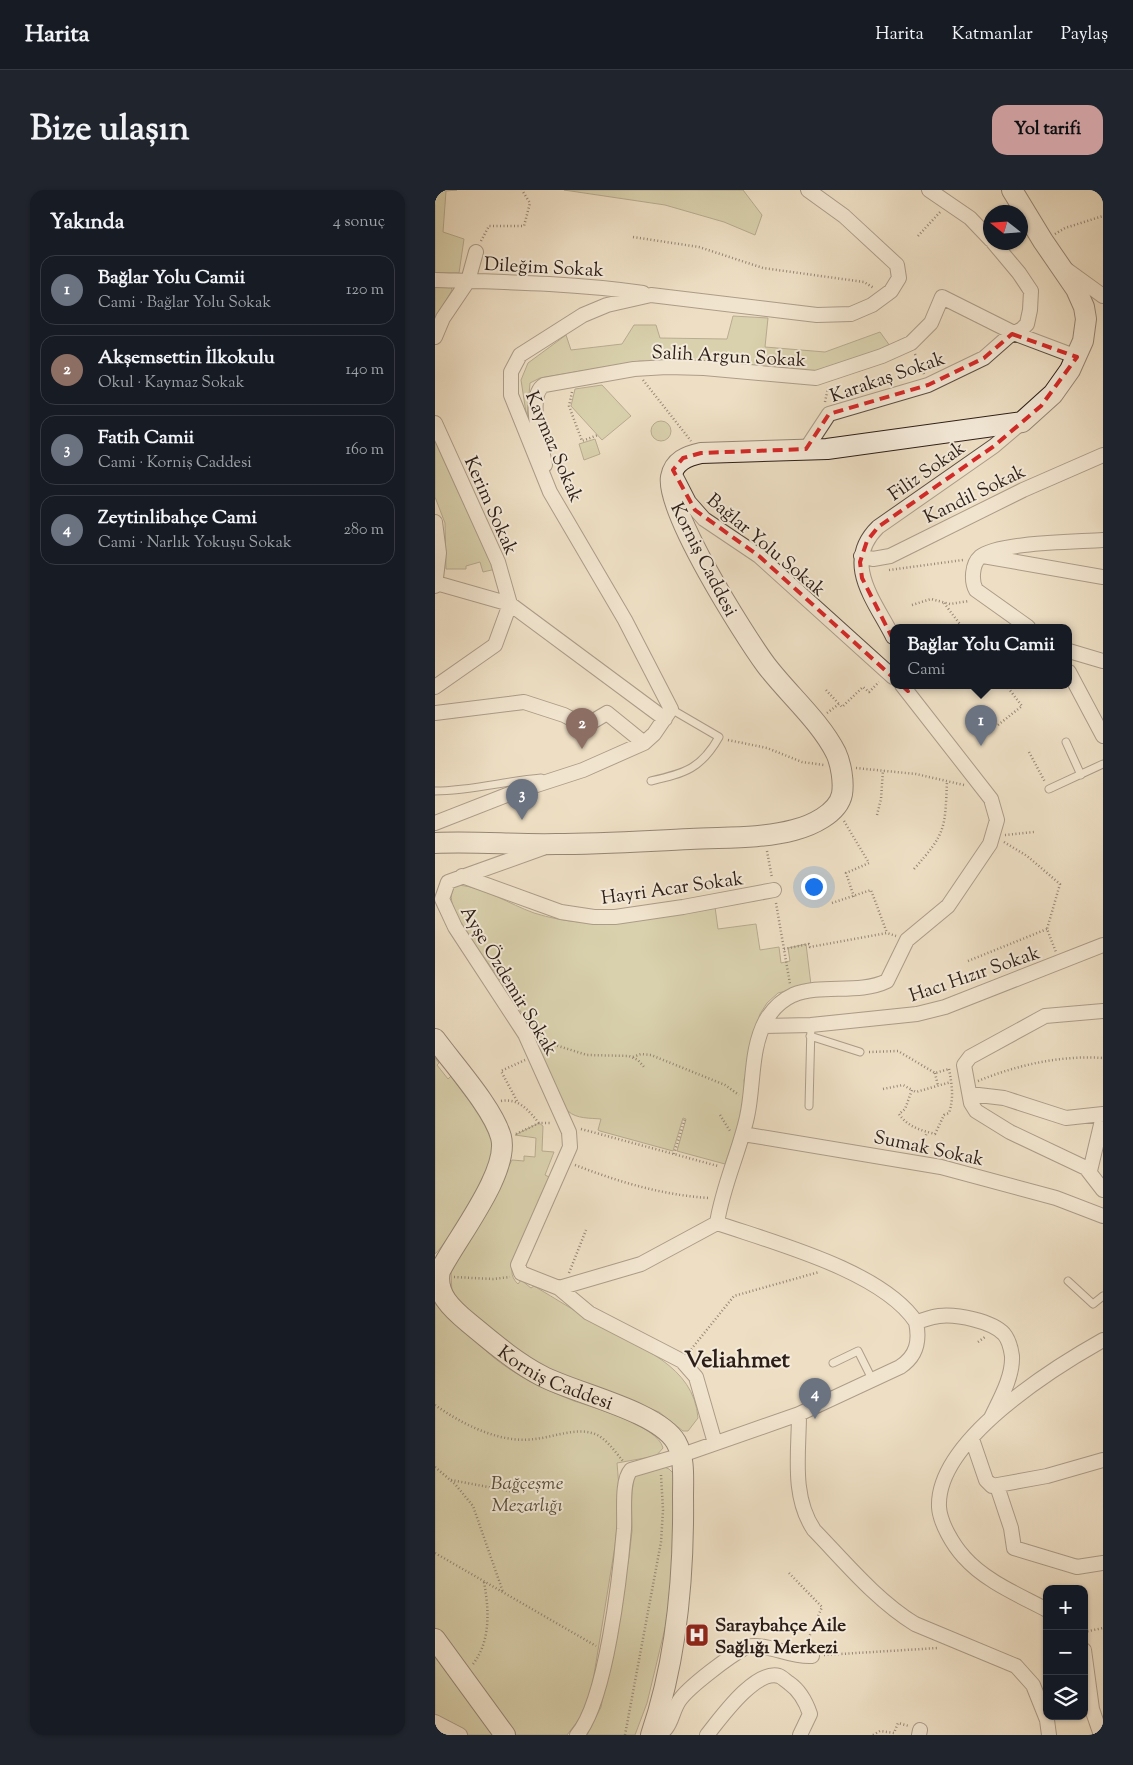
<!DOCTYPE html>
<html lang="tr">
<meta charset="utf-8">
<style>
:root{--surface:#171b24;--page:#20242c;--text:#f1f3f6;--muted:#9ea1a6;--line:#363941;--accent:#c59692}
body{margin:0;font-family:"Sorts Mill Goudy",serif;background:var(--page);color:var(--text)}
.controls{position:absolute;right:15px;bottom:15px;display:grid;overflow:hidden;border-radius:10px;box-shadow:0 1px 4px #0004}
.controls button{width:45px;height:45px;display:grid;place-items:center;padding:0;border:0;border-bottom:1px solid var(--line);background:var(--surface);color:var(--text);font:25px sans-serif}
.compass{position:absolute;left:548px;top:15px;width:45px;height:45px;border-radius:50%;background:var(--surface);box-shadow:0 1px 4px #0004;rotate:287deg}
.you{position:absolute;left:378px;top:696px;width:18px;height:18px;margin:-12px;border:4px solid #fff;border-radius:50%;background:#1a73e8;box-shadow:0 0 0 8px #1a73e833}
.badge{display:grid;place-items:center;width:32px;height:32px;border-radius:50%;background:var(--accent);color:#fff;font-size:16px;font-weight:700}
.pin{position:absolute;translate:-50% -41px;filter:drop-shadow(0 1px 2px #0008)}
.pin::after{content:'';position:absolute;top:26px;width:18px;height:15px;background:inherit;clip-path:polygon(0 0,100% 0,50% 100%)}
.popup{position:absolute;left:455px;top:434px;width:182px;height:65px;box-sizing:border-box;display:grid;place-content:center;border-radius:10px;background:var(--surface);filter:drop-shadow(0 1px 4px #0005);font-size:16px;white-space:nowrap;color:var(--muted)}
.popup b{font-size:19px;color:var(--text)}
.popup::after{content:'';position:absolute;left:50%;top:100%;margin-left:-10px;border:10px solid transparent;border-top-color:var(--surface)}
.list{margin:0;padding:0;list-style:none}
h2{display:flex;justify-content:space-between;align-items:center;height:65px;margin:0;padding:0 20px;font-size:21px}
h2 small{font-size:16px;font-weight:400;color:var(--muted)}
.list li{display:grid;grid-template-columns:32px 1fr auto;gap:15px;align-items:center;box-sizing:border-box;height:70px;margin:0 10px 10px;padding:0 10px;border:1px solid var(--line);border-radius:15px}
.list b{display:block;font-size:19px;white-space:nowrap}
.list p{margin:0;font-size:16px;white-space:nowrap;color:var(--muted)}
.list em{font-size:16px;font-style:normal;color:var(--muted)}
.icon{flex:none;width:28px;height:28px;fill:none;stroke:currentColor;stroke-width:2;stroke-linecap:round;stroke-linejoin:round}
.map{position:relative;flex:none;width:668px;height:1545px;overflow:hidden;border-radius:15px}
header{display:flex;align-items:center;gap:30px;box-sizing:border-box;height:70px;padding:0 25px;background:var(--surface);border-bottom:1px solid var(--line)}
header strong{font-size:24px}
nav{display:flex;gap:28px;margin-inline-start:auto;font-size:18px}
.intro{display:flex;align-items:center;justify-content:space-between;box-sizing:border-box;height:120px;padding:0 30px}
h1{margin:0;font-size:35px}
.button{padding:12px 22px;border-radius:15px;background:var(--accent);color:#111;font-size:18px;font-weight:700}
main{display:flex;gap:30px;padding:0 30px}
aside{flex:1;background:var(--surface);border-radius:15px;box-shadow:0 1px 4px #0004}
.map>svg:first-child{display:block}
</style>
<header>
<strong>Harita</strong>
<nav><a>Harita</a><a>Katmanlar</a><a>Paylaş</a></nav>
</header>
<div class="intro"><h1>Bize ulaşın</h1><a class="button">Yol tarifi</a></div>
<main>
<aside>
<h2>Yakında<small>4 sonuç</small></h2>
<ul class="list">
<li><span class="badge" style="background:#6b7280">1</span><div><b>Bağlar Yolu Camii</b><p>Cami · Bağlar Yolu Sokak</p></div><em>120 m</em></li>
<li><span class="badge" style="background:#8d6e63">2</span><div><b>Akşemsettin İlkokulu</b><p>Okul · Kaymaz Sokak</p></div><em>140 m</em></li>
<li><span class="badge" style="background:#6b7280">3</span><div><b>Fatih Camii</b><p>Cami · Korniş Caddesi</p></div><em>160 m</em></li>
<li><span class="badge" style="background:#6b7280">4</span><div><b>Zeytinlibahçe Cami</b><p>Cami · Narlık Yokuşu Sokak</p></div><em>280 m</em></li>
</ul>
</aside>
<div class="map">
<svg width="668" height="1545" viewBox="0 0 668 1545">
<rect width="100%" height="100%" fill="#eedfc4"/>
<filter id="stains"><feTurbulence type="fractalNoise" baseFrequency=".004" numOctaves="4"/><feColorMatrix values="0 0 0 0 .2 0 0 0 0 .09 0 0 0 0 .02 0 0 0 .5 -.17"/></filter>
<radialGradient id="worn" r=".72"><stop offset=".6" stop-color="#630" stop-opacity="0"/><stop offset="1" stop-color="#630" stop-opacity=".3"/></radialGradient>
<!-- green -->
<path fill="#bec090" stroke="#756f54" d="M0 0H22L11 1 8 42 29 49 24 83H0Z
M129 0H308L327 25 320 45 289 32 230 15Z
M0 96 16 97 17 100 0 130Z
M298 126 333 128 330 157 390 162 445 142 455 156 388 180 373 182 286 173 205 171 105 188 95 193 92 229 86 190 93 173 131 145 136 160 187 154 199 135H221L225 148 292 149Z
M167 195 196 226 167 250 136 216 140 199Z
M216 241a10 10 0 1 1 20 0a10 10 0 1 1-20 0Z
M0 249 61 379 48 382 45 372 31 376V379H11L10 333 0 307Z
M160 249 165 264 149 270 144 254Z
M24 695C51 698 74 714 99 723 162 743 218 728 280 717L283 739 321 734 325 760 344 757 346 773 355 771 353 758 371 754 376 795 343 803 332 813 325 824 318 845 316 868 309 890 310 902 306 929 290 974 242 961 251 929 248 928 238 961 165 941 163 940 166 929C156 928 141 929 133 921 117 905 106 856 93 834 75 802 52 772 31 742 23 729 11 711 19 696Z
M0 868 4 873 2 875 13 889 16 886C30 907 52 930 58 954 62 971 14 1051 0 1064Z
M104 933 108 936 107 961 119 962 110 985 116 988 79 1067C77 1077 74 1086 83 1094L86 1090 96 1098 99 1096C121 1109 143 1123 165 1135 204 1158 259 1175 263 1228L253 1241H248L224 1222 119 1182 92 1168 51 1140 17 1103 16 1082 77 970 89 971V966L100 967 101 948 80 945Z
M0 1111C19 1130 37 1150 58 1167 81 1186 111 1200 139 1211 160 1218 223 1236 228 1258L221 1266 182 1273 185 1309 180 1356 158 1491 152 1515 145 1528 132 1545H31L0 1528Z
M227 1276 234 1279 239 1284V1373L231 1434 212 1513 200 1545H152L166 1517 194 1367 197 1341 196 1287Z"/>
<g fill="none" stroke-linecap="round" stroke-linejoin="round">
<!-- service casing -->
<g stroke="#5c4e43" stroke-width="9">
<path id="service" d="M631 552 646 585
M216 591C250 583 266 579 284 547L236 519
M614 599 668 574
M0 601C36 601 70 591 106 588
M375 846 425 862
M374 916 376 835
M633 1091 658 1114 668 1106
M398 1173 423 1161 437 1189"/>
</g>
<!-- minor casing -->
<g stroke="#5c4e43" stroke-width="16">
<path id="minor" d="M494 0 535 28 556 50
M632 80 668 106
M0 90C70 92 139 93 208 103
M0 147 8 128 33 91 41 62
M0 233 63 372 75 414 60 455 0 497
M371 259 394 224 493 195 549 168 574 146 587 139 592 134 595 120 596 101 584 83 558 52
M110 275C107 256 91 206 109 195L199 179 232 177 269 178 381 188 447 166 476 153 496 133 507 107 581 144 642 167
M238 281 254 312 269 329 324 366 458 487
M0 332 4 363 0 396
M426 366 438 369 455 366 588 300 668 265
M548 366 668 387
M1 393 75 414 230 529
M593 437 541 400C536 391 537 374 545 367 563 352 642 352 668 350
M458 447C440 411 406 373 443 337L559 256 586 233
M634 461 668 471
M634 482 668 546
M0 523 89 512 129 525 150 536 172 523 209 553
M0 633 77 603 148 580 209 553 219 544 236 519 190 430 115 302 76 205V182L85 165 148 125 172 115 216 105 382 125 416 124 437 115 456 101 464 88 462 75 409 26 373 0
M108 658 13 692 7 709 20 737 90 844 134 942 135 957 83 1075 86 1083 124 1098 154 1123 247 1171 261 1187 280 1253
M27 686 126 722 159 727H180L248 717 339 700
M668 821 610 826 535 867 529 875 536 913 541 921 575 942 651 978 668 1000
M329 836 376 835 482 824 510 817 668 755
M535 904 569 908 631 928 668 924
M308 944 506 977 621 1008 668 1026
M655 981 668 926
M282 1033C288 995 304 963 312 927 319 896 315 859 331 830 337 820 347 810 358 805 387 793 423 805 452 791L472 750 513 716 555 654 562 630 556 609 467 495
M282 1033C340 1053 447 1081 481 1132
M124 1098 206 1074 282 1033
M364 1224C364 1262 356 1306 379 1340 410 1372 441 1410 480 1434L581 1476 598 1495 612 1530 614 1545
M537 1249 551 1290 557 1296 612 1286 668 1270
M562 1296 576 1338 579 1358 642 1377 668 1373
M612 1420C584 1405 550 1391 529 1367 518 1355 505 1333 504 1317 501 1251 618 1178 668 1150
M649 1460 657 1519 666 1545
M0 1532 25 1545
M216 1544C237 1545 235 1524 244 1511 253 1497 295 1466 311 1457 332 1452 355 1468 377 1466
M142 1545C171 1512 185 1386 189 1339 190 1323 186 1291 196 1280L247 1265 364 1224 465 1177C482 1166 485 1151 481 1132 489 1130 496 1127 504 1126 522 1124 557 1131 569 1144 574 1150 576 1159 577 1166 578 1187 565 1209 556 1228
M272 1545C285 1529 320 1479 344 1486 347 1487 351 1491 354 1493 364 1500 371 1512 375 1524L365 1545
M484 1545 485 1540"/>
</g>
<!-- secondary casing -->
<g stroke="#2c1e18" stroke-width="22">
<g id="secondary">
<path d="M0 653C40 651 81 655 121 654 166 654 210 651 255 649 289 647 325 649 359 640 375 636 403 624 407 604 409 592 406 574 401 563 385 531 353 504 331 475 309 445 230 320 236 287 239 271 252 266 266 263L392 259 587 232 618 204 635 180 648 151 651 129 649 117 641 99 608 51 577 0"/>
<path id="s1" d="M0 849C19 875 58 918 66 947 75 982 21 1049 5 1081 0 1104 17 1119 34 1133 57 1152 80 1172 107 1186 139 1203 223 1221 241 1252 250 1268 248 1288 248 1307 249 1387 242 1469 216 1545"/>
<path d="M0 1449 70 1545"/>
</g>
</g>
<!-- path -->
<path stroke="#2c1e18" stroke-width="2.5" stroke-dasharray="1 2.5" stroke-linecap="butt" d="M620 44 630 38 668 26
M483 46 506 21
M198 47 264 57 328 78 429 92 439 98
M46 51 54 36H89L95 13 87 0
M480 164 489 184
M208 190 256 251
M137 202 134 216 147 251 163 245
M390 212 393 198
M454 380 528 370
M509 413 527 437
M477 415 496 409 515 414 534 411
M391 500 404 514
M392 523 404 514 407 517 428 497 434 502 444 492
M563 535 587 516 571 495
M293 550 332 558 367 572 389 575
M594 562 610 592
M421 578 481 584 529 595
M442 625 446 609 448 580
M409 631 434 673 411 683 419 707
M570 645 599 642
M569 652 592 666 625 694 612 739 621 762
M332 661 337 688
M479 679C511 643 510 639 512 591
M341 713 355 794
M397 713 436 700 452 743
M349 759 374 754 375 757 452 743 461 746
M533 771 612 739
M109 859 120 855 152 865 194 866 203 870 209 877
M434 862 463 861 500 883 514 879
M198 867 206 864 216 865 290 895 304 905
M514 879C517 895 519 908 514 923L509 925 500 944C485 940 473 937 464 924L470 919 477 900 481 902 516 892
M500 883 503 896
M543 891C582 875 626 865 668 868
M448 899 468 895 477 900
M66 911C84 908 93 920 104 933H116
M82 911 66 881 90 870
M285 925 295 941
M146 939 283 976
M81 944 104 933
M478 958 468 955V952L487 957 492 942
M239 964 250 928
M140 975C184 992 227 1005 274 1008
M134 1083 151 1040
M19 1087 58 1089 75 1087
M543 1152 550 1147
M254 1162 299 1106 384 1082
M0 1215C27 1234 65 1254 100 1249 118 1247 140 1238 157 1243 170 1246 180 1262 188 1271
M0 1277 20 1294 38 1316 68 1402
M16 1290 85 1303
M0 1363 161 1456
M354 1383 387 1417 371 1454
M649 1442 668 1438
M389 1465 503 1458
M38 1474C56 1451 54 1419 49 1392
M190 1545 226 1352 228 1320 226 1285
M438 1545 445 1541 459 1543 463 1533 474 1536"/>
<!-- service -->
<use href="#service" stroke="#f4ead9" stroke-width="7"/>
<!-- minor -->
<use href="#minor" stroke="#f4ead9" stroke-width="14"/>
<!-- secondary -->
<use href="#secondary" stroke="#f4ead9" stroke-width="20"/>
</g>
<!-- marked area -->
<path d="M0 0H668V1545H0ZM577 144 642 167 606 216 559 256 443 337 432 351 425 372 427 388 470 473 473 501 324 366 260 320 238 280 248 268 266 263 371 259 394 224 493 195 549 168Z" fill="#eedfc4" fill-opacity=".55" fill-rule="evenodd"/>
<path fill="none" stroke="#d62828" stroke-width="4" stroke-dasharray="10 6" stroke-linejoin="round" d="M577 144 642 167 606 216 559 256 443 337 432 351 425 372 427 388 470 473 473 501 324 366 260 320 238 280 248 268 266 263 371 259 394 224 493 195 549 168Z"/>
<!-- icons -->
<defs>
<g id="hospital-square" transform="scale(1.25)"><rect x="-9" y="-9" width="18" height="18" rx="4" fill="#8f2418" stroke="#f4ead9"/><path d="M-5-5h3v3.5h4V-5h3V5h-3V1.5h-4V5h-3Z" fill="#fff"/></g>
</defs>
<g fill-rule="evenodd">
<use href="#hospital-square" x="262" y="1445"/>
</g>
<g text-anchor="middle" stroke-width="4" stroke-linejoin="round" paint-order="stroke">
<!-- street labels -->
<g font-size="19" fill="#2c1e18" stroke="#f4ead9">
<text transform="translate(109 76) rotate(3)" y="7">Dileğim Sokak</text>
<text transform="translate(294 165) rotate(3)" y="7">Salih Argun Sokak</text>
<text transform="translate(452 186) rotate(-19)" y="7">Karakaş Sokak</text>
<text transform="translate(120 256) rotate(67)" y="7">Kaymaz Sokak</text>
<text transform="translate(491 280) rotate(-35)" y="7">Filiz Sokak</text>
<text transform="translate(539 303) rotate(-26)" y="7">Kandil Sokak</text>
<text transform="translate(57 315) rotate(66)" y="7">Kerim Sokak</text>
<text transform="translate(332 354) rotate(40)" y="7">Bağlar Yolu Sokak</text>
<text transform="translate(270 369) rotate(63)" y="7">Korniş Caddesi</text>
<text transform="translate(237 697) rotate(-8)" y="7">Hayri Acar Sokak</text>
<text transform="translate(539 783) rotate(-19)" y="7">Hacı Hızır Sokak</text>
<text transform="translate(75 790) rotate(59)" y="7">Ayşe Özdemir Sokak</text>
<text transform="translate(494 957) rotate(12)" y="7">Sumak Sokak</text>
<text dy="7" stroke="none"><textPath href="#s1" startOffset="435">Korniş Caddesi</textPath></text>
</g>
<!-- park labels -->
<g font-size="19" font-style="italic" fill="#584f3c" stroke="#f4ead9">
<text x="92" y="1299">Bağçeşme<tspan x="92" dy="22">Mezarlığı</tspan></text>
</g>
<!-- poi labels -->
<g font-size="19" font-weight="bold" fill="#2c1e18" stroke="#f4ead9" text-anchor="start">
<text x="280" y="1441">Saraybahçe Aile<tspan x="280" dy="22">Sağlığı Merkezi</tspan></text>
</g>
<!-- district labels -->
<g font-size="24" font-weight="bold" fill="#2c1e18" stroke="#f4ead9">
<text x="302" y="1177">Veliahmet</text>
</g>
</g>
<rect width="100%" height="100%" filter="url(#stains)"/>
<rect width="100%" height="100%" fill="url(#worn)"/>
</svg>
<div class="controls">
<button>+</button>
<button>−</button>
<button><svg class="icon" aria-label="layers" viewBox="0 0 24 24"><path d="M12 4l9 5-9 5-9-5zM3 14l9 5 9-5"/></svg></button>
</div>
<svg class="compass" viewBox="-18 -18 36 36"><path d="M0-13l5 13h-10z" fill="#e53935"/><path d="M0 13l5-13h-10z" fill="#9ea1a6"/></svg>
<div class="you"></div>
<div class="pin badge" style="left:546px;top:556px;background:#6b7280">1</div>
<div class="popup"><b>Bağlar Yolu Camii</b>Cami</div>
<div class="pin badge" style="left:147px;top:559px;background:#8d6e63">2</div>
<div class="pin badge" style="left:87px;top:630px;background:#6b7280">3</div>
<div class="pin badge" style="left:380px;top:1229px;background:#6b7280">4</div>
</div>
</main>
